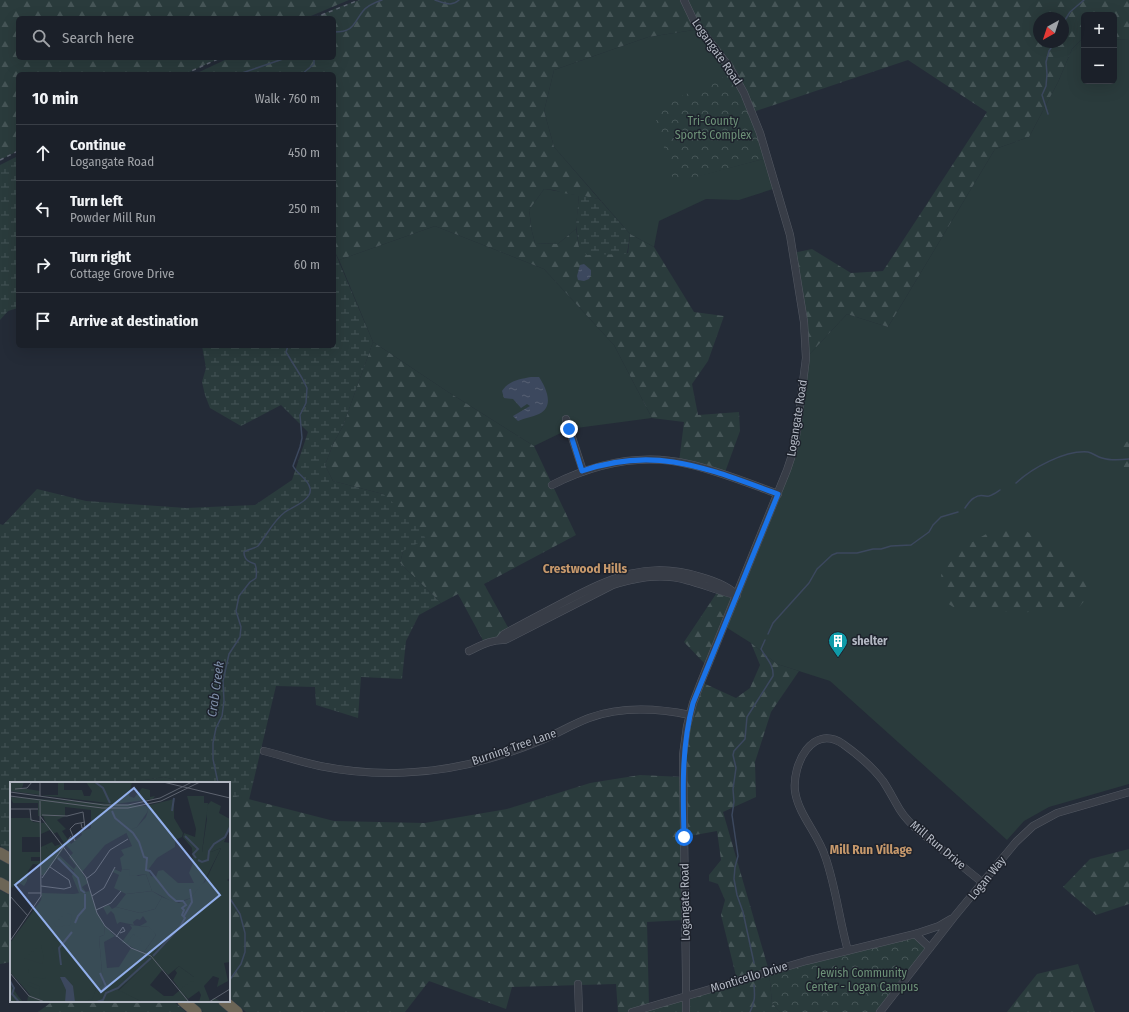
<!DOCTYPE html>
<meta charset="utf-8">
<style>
:root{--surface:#1b2029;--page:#242831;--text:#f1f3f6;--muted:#a0a3a8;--line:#393e46}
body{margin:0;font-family:"Fira Sans Condensed",sans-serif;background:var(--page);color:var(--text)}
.controls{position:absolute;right:12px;top:12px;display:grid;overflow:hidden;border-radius:6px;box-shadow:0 4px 16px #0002}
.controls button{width:36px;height:36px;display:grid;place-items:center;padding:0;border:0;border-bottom:1px solid var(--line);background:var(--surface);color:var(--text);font:20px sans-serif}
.compass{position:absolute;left:1033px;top:12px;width:36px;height:36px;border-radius:50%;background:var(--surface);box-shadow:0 4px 16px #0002;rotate:219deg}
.stop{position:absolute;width:12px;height:12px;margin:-9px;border:3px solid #1a73e8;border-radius:50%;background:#fff}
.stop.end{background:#1a73e8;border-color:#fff;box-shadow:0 1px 4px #0008}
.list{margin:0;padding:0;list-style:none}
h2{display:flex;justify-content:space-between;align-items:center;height:52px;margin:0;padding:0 16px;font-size:17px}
h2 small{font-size:13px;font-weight:400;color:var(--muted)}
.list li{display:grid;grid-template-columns:26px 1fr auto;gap:12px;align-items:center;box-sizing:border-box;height:56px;padding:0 16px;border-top:1px solid var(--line)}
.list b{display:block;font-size:15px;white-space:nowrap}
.list p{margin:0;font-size:13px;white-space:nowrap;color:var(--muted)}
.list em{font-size:13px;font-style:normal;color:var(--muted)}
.icon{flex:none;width:22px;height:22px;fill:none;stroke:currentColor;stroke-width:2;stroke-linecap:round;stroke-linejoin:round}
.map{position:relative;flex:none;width:1129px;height:1012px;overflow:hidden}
.search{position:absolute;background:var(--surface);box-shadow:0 4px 16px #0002;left:16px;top:16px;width:320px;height:44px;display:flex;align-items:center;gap:10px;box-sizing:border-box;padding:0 14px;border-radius:6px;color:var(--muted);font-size:15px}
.panel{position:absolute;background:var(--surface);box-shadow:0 4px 16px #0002;left:16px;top:72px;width:320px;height:276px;border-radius:6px}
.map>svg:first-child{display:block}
</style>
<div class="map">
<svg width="1129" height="1012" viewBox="0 0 1129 1012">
<defs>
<pattern id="forest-firs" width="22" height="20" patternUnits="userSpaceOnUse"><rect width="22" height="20" fill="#2a3b3c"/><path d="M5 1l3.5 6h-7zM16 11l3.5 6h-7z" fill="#465557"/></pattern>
<pattern id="wetland-marsh" width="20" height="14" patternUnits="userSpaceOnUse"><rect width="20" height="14" fill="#2a3b3c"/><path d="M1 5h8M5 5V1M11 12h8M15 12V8" fill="none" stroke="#465557"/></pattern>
<pattern id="park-crowns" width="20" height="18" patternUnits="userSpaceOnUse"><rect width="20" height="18" fill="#2a3b3c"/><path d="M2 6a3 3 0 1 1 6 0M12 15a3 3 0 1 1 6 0" fill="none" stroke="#465557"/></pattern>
<pattern id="water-ripples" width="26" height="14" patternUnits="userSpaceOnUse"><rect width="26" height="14" fill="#3c485e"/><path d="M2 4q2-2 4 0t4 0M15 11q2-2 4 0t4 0" fill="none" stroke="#566073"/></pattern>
</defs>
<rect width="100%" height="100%" fill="#242b37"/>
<!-- grass -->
<path fill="#2a3b3c" d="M700 29 733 73 675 182 767 158 776 188 739 200 706 199 659 221 654 247 630 234 554 147 544 111 554 70 648 37Z
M1084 37V81H1114V39L1129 40V784L1049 807 1024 821 1007 840 830 681 777 664 751 643 724 626 787 470 806 358 847 314 888 327 995 149 1029 137 1058 82 1072 49Z
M544 189C556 190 566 194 579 195L576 229 558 244 535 243 532 232 529 210Z
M435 226 544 269 614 345 652 418 569 429 534 446 448 392 373 342 339 260Z
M0 858 11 863V884L0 879Z
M190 1001H218L231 1012H203Z"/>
<!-- forest -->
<path fill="url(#forest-firs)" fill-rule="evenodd" d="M0 0H349L306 18H18V58H220L185 74H18V151L0 160Z
M359 0H1129V40L1114 39V15H1084V37L1072 49 1058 82 1029 137 995 149 888 327 847 314 806 358 793 253 812 249 851 273 883 271 987 112 908 60 753 112 744 93 700 29 648 37 554 70 544 111 554 147 599 199 563 193 554 190 544 189 529 210 532 232 535 243 558 244 576 229 579 247 628 253 630 234 654 247 694 312 724 316 708 361 692 384 698 415 739 412 740 431 724 475 679 462 684 422 652 418 614 345 544 269 435 226 339 260 334 250V74H195L229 58H334V18H315L336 8ZM1039 18H1063V42H1039Z
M373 342 448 392 534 446 576 535 484 584 510 631 485 644 458 594 441 603 400 563 403 551 383 494 333 481 325 465 334 442 343 426Z
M1129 441V480L1126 476 1118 444Z
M1019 527 1057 549 1082 569 1089 582 1088 597 1078 608 1044 609 1023 613 990 610H958L947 603 941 575 960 549 995 529Z
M718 591 737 595 707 666 684 642Z
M751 643 777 664 799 671 771 712 755 762 756 797 723 812 769 971 772 1003 780 1012H618L616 984 512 987 506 1009 429 981 405 1012H246L229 997V794L334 821 425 823 507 809 590 783 640 775 683 777V755L701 682 736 698 750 688 760 665ZM717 831 721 860 709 875V881L718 884 725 900 721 915 737 980 649 1006 647 922 685 920 684 837Z
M164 777 187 783H125Z
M1129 849V904L1096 915 1063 887 1090 859Z
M0 890 11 896V962L0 964Z
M1078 964 1095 1012H1007L1037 974Z
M53 1001H173L186 1012H38Z"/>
<!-- wetland -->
<path fill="url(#wetland-marsh)" d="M18 156V308L8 311 0 320V165Z
M579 195 599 199 630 234 627 254 587 255 579 247 576 225Z
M334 250 373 342 343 426 334 442 325 465 333 481 383 494 414 521 426 539 403 551 400 563 441 603 419 615 406 641 402 679 361 677 358 718 316 705 315 687 276 686 249 800 229 794V783H187L164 777 125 783H11V852L0 846V524L3 525 37 489 86 501 186 508 255 505 292 480 308 432 281 405 241 426 210 408 205 395 202 382 206 368 202 346H334Z"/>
<!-- park -->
<path fill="url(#park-crowns)" d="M733 73 767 158 674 183 653 109Z
M915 934 930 948 880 1012H780L772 1003 769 971Z"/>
<!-- water -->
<path fill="url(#water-ripples)" d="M584 264 591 270V275L589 279 584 281 578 280 577 276 580 265Z
M531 377H539C546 388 555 406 539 414 532 417 525 418 518 421L513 416 530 406 527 404 521 408 513 399 504 398 502 391C508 381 520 379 531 377Z"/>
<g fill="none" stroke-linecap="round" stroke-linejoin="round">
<!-- stream -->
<path stroke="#3c485e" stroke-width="1.5" d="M435 0C444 3 452 7 459 0
M1063 23 1070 12 1084 0
M334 32C354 32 353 24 363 11 367 6 376 2 382 0
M239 74 286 58
M302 74 314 64V60L311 58
M1048 114 1042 95 1046 86 1047 74 1046 62 1049 51 1055 42
M1016 483C1032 468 1065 450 1088 452 1093 453 1097 457 1102 458 1111 461 1120 460 1129 459
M965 508C968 504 970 500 974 498 981 493 983 497 989 496 993 495 997 492 1000 490
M768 634 773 623 809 583 817 569 832 555 837 553H857L873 549H881L891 546 911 545 929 532 933 525 941 517 958 512
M218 783 213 759V743L216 728 222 716 224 701 223 681 229 654 240 637 241 627 236 611 239 596 250 582 256 578C257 572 257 569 255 564 249 562 244 560 244 552 248 549 254 549 258 546 267 535 273 521 285 512 292 507 313 500 310 488 308 479 297 474 293 466L300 447 302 438 300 415 306 403 307 388 302 378 286 352 288 346
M229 851V859
M229 897 240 914 245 933V952L241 964 229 981
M754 963 743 912 737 895 734 879 735 867 738 856 732 815 734 802 733 789 736 768 733 755 734 751 745 739 747 717 773 676C774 665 766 658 761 649L765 640
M750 1012C755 1002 755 996 754 985"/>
<!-- minor casing -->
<g stroke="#535862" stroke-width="8">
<path id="minor" d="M684 0 694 21 730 68 744 93 760 133 790 235 804 322 806 358 797 430 794 449 787 470 701 682 693 703 687 726 683 755 686 978V1012
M566 419 583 471
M552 485C594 464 641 453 688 464 719 471 748 483 778 494
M499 640 504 634C524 623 545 612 566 601 612 577 648 560 701 577 714 581 726 585 736 594
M469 651C480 646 492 639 505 640L613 585C619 583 625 581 631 580 649 576 669 575 686 580 704 584 719 592 737 595
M264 751C283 756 301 762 320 766 374 777 434 775 488 759 506 754 525 747 542 740 558 733 573 724 589 718 622 706 656 708 690 715
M915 934 930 948
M848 951C839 919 836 887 825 856 818 834 798 814 795 791 792 765 812 723 843 744 857 754 872 766 883 781 889 790 894 800 900 810 905 818 912 825 920 832L983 883
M578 984 579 1012
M632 1012 806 961 915 934 939 926 951 919
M880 1012 954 917 1016 842 1033 826 1057 813 1129 792"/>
</g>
<!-- highway casing -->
<g stroke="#434852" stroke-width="12">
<path id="highway" d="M0 853 11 859
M0 883 11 889
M183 1001 196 1012
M224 1001 237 1012"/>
</g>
<!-- minor -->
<use href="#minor" stroke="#383d47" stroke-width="7"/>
<!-- highway -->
<use href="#highway" stroke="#6c6556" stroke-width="11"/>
<!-- rail -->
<path stroke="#5c6370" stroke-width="1.5" stroke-dasharray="4 4" stroke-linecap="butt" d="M314 18 359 0
M185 74 220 58
M0 160 18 151"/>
</g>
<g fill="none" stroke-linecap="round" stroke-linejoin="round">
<!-- route -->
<path stroke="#1a73e8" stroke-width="5" d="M569 429 582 471C657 445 708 469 778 494L693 703C681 749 683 790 684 837"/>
</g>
<!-- icons -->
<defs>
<g id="building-pin" transform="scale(1)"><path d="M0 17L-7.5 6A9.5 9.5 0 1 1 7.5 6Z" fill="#0f9aa8" stroke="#1d222c"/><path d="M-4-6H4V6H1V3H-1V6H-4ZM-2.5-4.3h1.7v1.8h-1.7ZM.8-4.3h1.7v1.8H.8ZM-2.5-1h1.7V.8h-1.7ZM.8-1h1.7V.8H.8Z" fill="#fff"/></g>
</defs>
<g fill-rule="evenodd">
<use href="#building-pin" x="838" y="641"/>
</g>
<g text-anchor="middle" stroke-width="3" stroke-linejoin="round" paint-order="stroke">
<!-- street labels -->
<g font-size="12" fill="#b3b8c3" stroke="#1d222c">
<text transform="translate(717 52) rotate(55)" y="4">Logangate Road</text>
<text transform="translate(797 418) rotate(-81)" y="4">Logangate Road</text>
<text transform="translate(514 747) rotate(-19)" y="4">Burning Tree Lane</text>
<text transform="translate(938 845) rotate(40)" y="4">Mill Run Drive</text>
<text transform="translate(987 878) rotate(-51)" y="4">Logan Way</text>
<text transform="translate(685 902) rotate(-91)" y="4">Logangate Road</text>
<text transform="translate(749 977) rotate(-17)" y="4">Monticello Drive</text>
</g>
<!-- park labels -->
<g font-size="12" fill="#6d9178" stroke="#1d222c">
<text x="713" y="125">Tri-County<tspan x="713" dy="14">Sports Complex</tspan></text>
<text x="862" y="977">Jewish Community<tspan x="862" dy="14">Center - Logan Campus</tspan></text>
</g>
<!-- poi labels -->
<g font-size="12" font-weight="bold" fill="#b3b8c3" stroke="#1d222c" text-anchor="start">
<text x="852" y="645">shelter</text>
</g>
<!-- neighbourhood labels -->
<g font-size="13" font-weight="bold" fill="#c6986b" stroke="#1d222c">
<text x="585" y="573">Crestwood Hills</text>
<text x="871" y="854">Mill Run Village</text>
</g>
<!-- water labels -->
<g font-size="13" font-style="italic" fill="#7e8ea8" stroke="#1d222c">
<text transform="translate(215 689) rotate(-82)" y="5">Crab Creek</text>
</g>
</g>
<!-- overview -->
<g transform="translate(10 782)">
<rect width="220" height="220" fill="#242b37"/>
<path d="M80 109 87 131 95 144 94 153 89 155 93 202 86 207 82 220H35L22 215 0 190V161L31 118 32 111 64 112ZM142 109 152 115 145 127 130 131 106 125 116 112ZM120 143 139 145 143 148 146 153 134 170 127 168 124 152 116 162 112 160 122 146ZM143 176 153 187 140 203 154 214H163L170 208 163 198 167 191 165 188 169 184 184 195V200L171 207 179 220H133L108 209Z" fill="#2a3b3c"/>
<path d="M0 0H14L12 6 30 9V13L0 9ZM48 0H54V8H72L74 14H80L82 9 76 0H122L119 14 124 16 132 6 140 8V15L145 14 143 17 105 22 31 13H48ZM0 15 136 24 138 29 127 45 95 63 72 90 78 101 72 105 76 110 69 111 62 94 64 89 41 73 36 65H31L42 60 45 64 54 61 47 50 43 52 40 48 31 52V55H12V70H31V75H21V79H31V83L23 82 18 89 17 99 14 104 8 100 2 106 0 102V36H20L23 40 36 41 33 34H28V21H3ZM55 25 81 28V46L71 50 72 53 61 62 52 49 56 47 47 38 55 34ZM56 63 63 71 59 75 66 84 64 87 49 73ZM201 19 211 24 209 31 220 37V47L214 60 220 61V96L217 98 220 100V180L214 181 218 199 207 205 209 196 203 194 194 204 200 219 204 216 212 220H189L191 213 189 209 178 217 170 207 180 200 184 199V195L169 184 158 193 143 177 108 208 133 220H72L82 217 86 207 93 202 89 155 94 153 95 144 105 154 94 160 97 186 109 185 121 166 134 170 146 153 139 145 130 144 137 140 133 134 130 138 127 137 123 140 124 143 110 140 107 142 104 132 101 129 97 133 93 125 99 123 102 127 106 125 130 131 145 127 152 115 169 121 181 116 190 103 195 100 211 66 201 70H192L197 37 195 26ZM104 87 111 90 112 87 120 88 128 94 136 92 142 109 116 112 104 106 109 93 103 90ZM57 131 62 133 60 143 46 145 44 141ZM44 158 54 162 51 174 53 183 46 176 41 161ZM31 163 34 175 32 182 14 176ZM19 187 35 195 36 197 23 195 18 191ZM19 200 29 204 30 215 35 220H17L18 214 27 207 17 203ZM0 202 8 214 13 220H0Z" fill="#2a3b3c" fill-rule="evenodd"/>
<path d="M177 14H194V21H198L192 70H201L211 66 194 100 181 116 165 121 142 109 136 92 122 94 119 93 120 88 112 87 110 76 114 73 111 68 122 64 116 50 127 45 136 35 138 29 136 24 164 17V36L173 51 172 55 165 58V65L147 76 138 88 141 94 146 95 148 89 153 88 168 101H184L179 91 183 81 182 66 173 55 174 51 185 55 186 47Z" fill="#2a3b3c"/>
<path d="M31 65H36L46 77 34 93H31ZM123 152 132 158 127 168 116 162Z" fill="#2a3b3c"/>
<path d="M50 195H55L63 204 65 220H55L56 208Z" fill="#3c485e"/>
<path fill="none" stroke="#3c485e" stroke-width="2" d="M85 0 93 6 100 21M102 29 105 36 123 51 129 60 134 75 137 76 136 88 140 89 159 113 166 119H173L176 123 172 126 174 128 172 133 175 136 170 145 143 174M162 29 164 16M175 54 188 67 183 72 186 76M48 76 68 96 71 108 75 111M188 78 192 80 198 78 199 69 204 62 215 55 220 45M174 134 182 120 180 107M65 141 68 134 75 126V112M51 183 49 166 62 150M90 191 96 204 91 210M0 199 4 206 2 212 9 220M87 220 93 218 96 211 108 206 141 176"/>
<path fill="none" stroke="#5d636f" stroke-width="1" d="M30 0V14M153 0 220 16M5 7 17 6 22 0M0 10 94 23H118L150 16 182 0M0 14 92 26H118L151 19 190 0M0 27H28M20 27 21 38 31 40M32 33 57 34 73 30 75 46H72L71 41M30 34 76 95 87 131 95 144 121 166 141 174 179 220M65 59 60 47 65 42 75 40M32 96 61 54M76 97 85 90 100 68 118 57M31 104 54 107 61 105 59 98 40 85M18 111H31M0 114 18 134M82 114 94 106 105 85M86 128 101 121 111 109M106 155 113 145 115 149 110 151M0 159 31 114 30 19M0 191 19 214 35 220M199 220 220 207"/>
<path fill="#91aeea" fill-opacity="0.15" stroke="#91aeea" stroke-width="2" d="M124 6 210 113 91 210 5 103Z"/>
<rect width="220" height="220" fill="none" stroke="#b3b8c3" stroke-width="2"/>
</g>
</svg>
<div class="controls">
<button>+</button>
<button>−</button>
</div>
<svg class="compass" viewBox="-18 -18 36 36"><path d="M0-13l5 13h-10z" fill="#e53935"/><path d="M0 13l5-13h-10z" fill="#a0a3a8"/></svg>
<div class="stop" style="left:684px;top:837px"></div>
<div class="stop end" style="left:569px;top:429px"></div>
<div class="search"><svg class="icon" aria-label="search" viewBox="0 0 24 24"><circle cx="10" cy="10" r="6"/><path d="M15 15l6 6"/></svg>Search here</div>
<section class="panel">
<h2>10 min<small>Walk · 760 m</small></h2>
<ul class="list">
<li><svg class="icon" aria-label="ahead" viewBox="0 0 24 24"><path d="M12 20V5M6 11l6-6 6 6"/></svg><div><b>Continue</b><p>Logangate Road</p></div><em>450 m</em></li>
<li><svg class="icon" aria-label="left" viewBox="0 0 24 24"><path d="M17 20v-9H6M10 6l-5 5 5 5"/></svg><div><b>Turn left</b><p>Powder Mill Run</p></div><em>250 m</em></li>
<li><svg class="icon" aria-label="right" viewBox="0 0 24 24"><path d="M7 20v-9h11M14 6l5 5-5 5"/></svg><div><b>Turn right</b><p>Cottage Grove Drive</p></div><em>60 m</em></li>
<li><svg class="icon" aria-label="arrive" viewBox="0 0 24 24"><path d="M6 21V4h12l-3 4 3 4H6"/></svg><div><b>Arrive at destination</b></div></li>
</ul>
</section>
</div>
